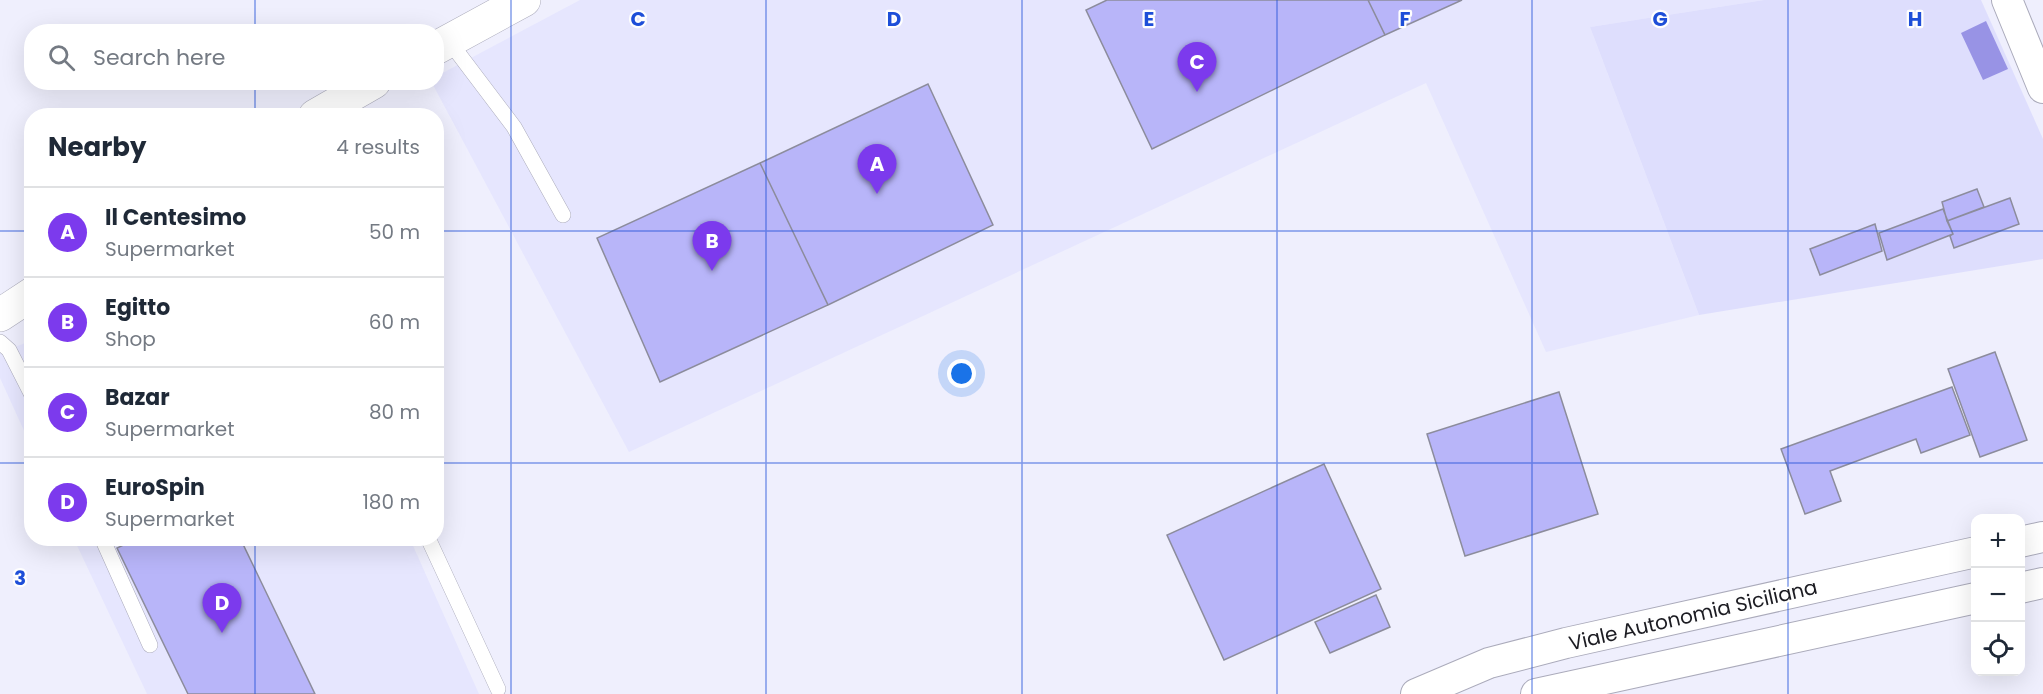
<!DOCTYPE html>
<meta charset="utf-8">
<style>
:root{--surface:#fff;--page:#f2f2f3;--text:#1f2937;--muted:#747a83;--line:#e0e1e3;--accent:#7c3aed}
body{margin:0;font-family:Poppins,sans-serif;background:var(--page);color:var(--text)}
.controls{position:absolute;right:18px;bottom:18px;display:grid;overflow:hidden;border-radius:12px;box-shadow:0 6px 24px #0002}
.controls button{width:54px;height:54px;display:grid;place-items:center;padding:0;border:0;border-bottom:2px solid var(--line);background:var(--surface);color:var(--text);font:30px sans-serif}
.you{position:absolute;left:962px;top:374px;width:21px;height:21px;margin:-15px;border:4px solid #fff;border-radius:50%;background:#1a73e8;box-shadow:0 0 0 9px #1a73e833}
.badge{display:grid;place-items:center;width:39px;height:39px;border-radius:50%;background:var(--accent);color:#fff;font-size:20px;font-weight:700}
.pin{position:absolute;translate:-50% -50px;filter:drop-shadow(0 2px 3px #0008)}
.pin::after{content:'';position:absolute;top:32px;width:21px;height:18px;background:inherit;clip-path:polygon(0 0,100% 0,50% 100%)}
.list{margin:0;padding:0;list-style:none}
h2{display:flex;justify-content:space-between;align-items:center;height:78px;margin:0;padding:0 24px;font-size:26px}
h2 small{font-size:20px;font-weight:400;color:var(--muted)}
.list li{display:grid;grid-template-columns:39px 1fr auto;gap:18px;align-items:center;box-sizing:border-box;height:90px;padding:0 24px;border-top:2px solid var(--line)}
.list b{display:block;font-size:22px;white-space:nowrap}
.list p{margin:0;font-size:20px;white-space:nowrap;color:var(--muted)}
.list em{font-size:20px;font-style:normal;color:var(--muted)}
.icon{flex:none;width:33px;height:33px;fill:none;stroke:currentColor;stroke-width:2;stroke-linecap:round;stroke-linejoin:round}
.map{position:relative;flex:none;width:2043px;height:694px;overflow:hidden}
.search{position:absolute;background:var(--surface);box-shadow:0 6px 24px #0002;left:24px;top:24px;width:420px;height:66px;display:flex;align-items:center;gap:15px;box-sizing:border-box;padding:0 21px;border-radius:24px;color:var(--muted);font-size:22px}
.panel{position:absolute;background:var(--surface);box-shadow:0 6px 24px #0002;left:24px;top:108px;width:420px;height:438px;border-radius:24px}
.map>svg:first-child{display:block}
</style>
<div class="map">
<svg width="2043" height="694" viewBox="0 0 2043 694">
<rect width="100%" height="100%" fill="#efeffd"/>
<!-- built -->
<path fill="#e6e6fe" d="M580 0H1764L1590 27 1699 315 1546 352 1426 83 629 452 432 83 436 82 437 76Z
M25 343 31 358V446L0 378V353Z
M74 539H410L479 694H147Z"/>
<!-- green -->
<path fill="#dedefd" d="M1764 0H1981L2043 139V259L1699 315 1590 27Z"/>
<!-- water -->
<path fill="#9893e5" d="M1986 21 2008 69 1983 80 1961 33Z"/>
<!-- building -->
<path fill="#b8b5f9" stroke="#8c8c9c" stroke-width="1.5" d="M1107 0H1368L1385 35 1152 149 1086 10Z
M1368 0H1462L1385 35Z
M928 84 993 225 828 305 760 163Z
M760 163 828 305 660 382 597 238Z
M1977 189 1984 207 1947 221 1942 202Z
M2010 198 2019 224 1954 248 1950 236 1953 234 1947 221Z
M1943 209 1953 234 1887 260 1879 233Z
M1875 224 1882 251 1820 275 1810 249Z
M1995 352 2027 440 1980 457 1948 369Z
M1952 387 1970 435 1921 453 1916 439 1830 471 1841 501 1805 514 1781 449Z
M1559 392 1598 514 1465 556 1427 434Z
M1324 464 1381 589 1224 660 1167 535Z
M138 538H240L315 694H188L117 548Z
M1376 595 1390 627 1330 653 1315 622Z"/>
<g fill="none" stroke-linecap="round" stroke-linejoin="round">
<!-- service casing -->
<g stroke="#ababbb" stroke-width="16">
<path id="service" d="M449 41 514 127 563 215
M0 342 9 350 32 395
M102 538 150 645
M428 538 498 689"/>
</g>
<!-- minor casing -->
<g stroke="#ababbb" stroke-width="32">
<path id="minor" d="M2007 0 2043 88
M2020 542 2043 537
M2020 588 2043 583
M1416 694 1489 663 1566 643 1976 552
M1536 694 1976 598"/>
</g>
<!-- tertiary casing -->
<g stroke="#ababbb" stroke-width="34">
<path id="tertiary" d="M436 48 524 0
M315 116 374 82
M0 315 32 294"/>
</g>
<!-- service -->
<use href="#service" stroke="#fff" stroke-width="15"/>
<!-- minor -->
<use href="#minor" stroke="#fff" stroke-width="30"/>
<!-- tertiary -->
<use href="#tertiary" stroke="#fff" stroke-width="33"/>
</g>
<!-- grid -->
<path fill="none" stroke="#1d4ed8" stroke-width="1.5" stroke-opacity="0.55" d="M255 0V32M511 0V694M766 0V694M1022 0V694M1277 0V694M1532 0V694M1788 0V694M255 82V116M0 231H32M436 231H2043M0 463H32M436 463H2043M255 538V694"/>
<g text-anchor="middle" stroke-width="4.5" stroke-linejoin="round" paint-order="stroke">
<!-- street labels -->
<g font-size="20" fill="#1b1b21" stroke="#fefefe">
<text transform="translate(1693 615) rotate(-13)" y="7">Viale Autonomia Siciliana</text>
</g>
</g>
<g font-size="20" text-anchor="middle" font-weight="bold" fill="#1d4ed8" stroke="#fefefe" stroke-width="4.5" stroke-linejoin="round" paint-order="stroke">
<text x="638" y="26">C</text>
<text x="894" y="26">D</text>
<text x="1149" y="26">E</text>
<text x="1405" y="26">F</text>
<text x="1660" y="26">G</text>
<text x="1915" y="26">H</text>
<text x="20" y="585">3</text>
</g>
</svg>
<div class="controls">
<button>+</button>
<button>−</button>
<button><svg class="icon" aria-label="locate" viewBox="0 0 24 24"><circle cx="12" cy="12" r="6"/><path d="M12 2v4M12 18v4M2 12h4M18 12h4"/></svg></button>
</div>
<div class="you"></div>
<div class="pin badge" style="left:877px;top:194px">A</div>
<div class="pin badge" style="left:712px;top:271px">B</div>
<div class="pin badge" style="left:1197px;top:92px">C</div>
<div class="pin badge" style="left:222px;top:633px">D</div>
<div class="search"><svg class="icon" aria-label="search" viewBox="0 0 24 24"><circle cx="10" cy="10" r="6"/><path d="M15 15l6 6"/></svg>Search here</div>
<section class="panel">
<h2>Nearby<small>4 results</small></h2>
<ul class="list">
<li><span class="badge">A</span><div><b>Il Centesimo</b><p>Supermarket</p></div><em>50 m</em></li>
<li><span class="badge">B</span><div><b>Egitto</b><p>Shop</p></div><em>60 m</em></li>
<li><span class="badge">C</span><div><b>Bazar</b><p>Supermarket</p></div><em>80 m</em></li>
<li><span class="badge">D</span><div><b>EuroSpin</b><p>Supermarket</p></div><em>180 m</em></li>
</ul>
</section>
</div>
